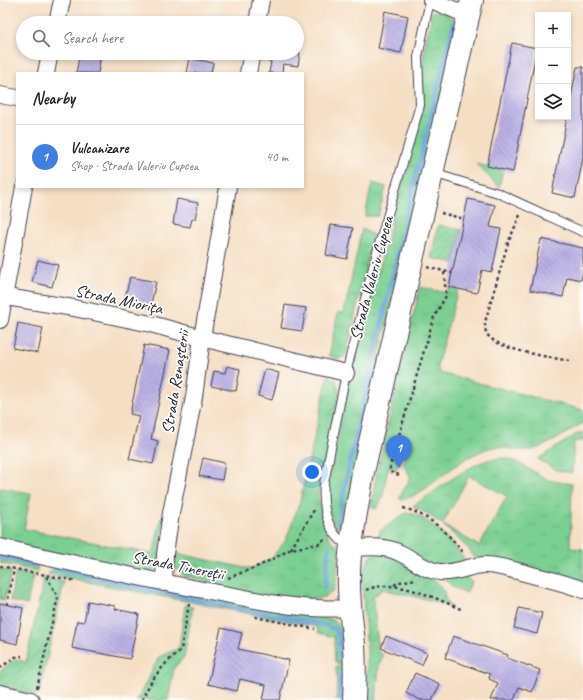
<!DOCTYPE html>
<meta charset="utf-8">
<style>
:root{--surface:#fff;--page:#f2f2f2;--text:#222;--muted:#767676;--line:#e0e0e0;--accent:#2563eb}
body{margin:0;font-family:Caveat,sans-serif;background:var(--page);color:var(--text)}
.controls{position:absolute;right:12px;top:12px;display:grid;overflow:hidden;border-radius:0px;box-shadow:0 2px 6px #0003}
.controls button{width:36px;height:36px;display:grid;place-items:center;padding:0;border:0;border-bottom:1px solid var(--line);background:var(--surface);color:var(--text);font:20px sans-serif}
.you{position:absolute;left:312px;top:472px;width:14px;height:14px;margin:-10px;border:3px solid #fff;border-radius:50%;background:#1a73e8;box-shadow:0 0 0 6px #1a73e833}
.badge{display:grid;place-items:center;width:26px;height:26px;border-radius:50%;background:var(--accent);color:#fff;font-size:13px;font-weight:700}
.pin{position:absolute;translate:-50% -33px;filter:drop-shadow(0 1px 2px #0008)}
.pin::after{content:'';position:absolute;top:21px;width:14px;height:12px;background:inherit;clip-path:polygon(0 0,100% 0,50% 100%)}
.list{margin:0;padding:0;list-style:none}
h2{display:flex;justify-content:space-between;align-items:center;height:52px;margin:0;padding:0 16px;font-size:17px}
h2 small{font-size:13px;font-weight:400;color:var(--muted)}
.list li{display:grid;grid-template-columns:26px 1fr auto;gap:12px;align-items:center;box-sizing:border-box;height:64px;padding:0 16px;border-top:1px solid var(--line)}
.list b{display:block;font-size:15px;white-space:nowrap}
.list p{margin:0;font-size:13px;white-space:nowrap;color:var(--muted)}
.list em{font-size:13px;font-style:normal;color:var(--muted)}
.icon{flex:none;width:22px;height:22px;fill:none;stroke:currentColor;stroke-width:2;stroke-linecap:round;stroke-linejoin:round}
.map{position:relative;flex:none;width:583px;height:700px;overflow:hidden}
.search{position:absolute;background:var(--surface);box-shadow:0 2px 6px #0003;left:16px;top:16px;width:288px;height:44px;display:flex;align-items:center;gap:10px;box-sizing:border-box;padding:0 14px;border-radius:22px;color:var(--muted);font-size:15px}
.panel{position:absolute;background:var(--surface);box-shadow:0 2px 6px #0003;left:16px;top:72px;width:288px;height:116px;border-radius:0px}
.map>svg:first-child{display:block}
</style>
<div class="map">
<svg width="583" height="700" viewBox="0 0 583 700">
<defs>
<pattern id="grass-tufts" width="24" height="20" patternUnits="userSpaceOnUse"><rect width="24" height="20" fill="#7bcf92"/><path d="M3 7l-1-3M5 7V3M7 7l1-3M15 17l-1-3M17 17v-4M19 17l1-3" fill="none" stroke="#6ab17f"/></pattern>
<pattern id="garden-furrows" width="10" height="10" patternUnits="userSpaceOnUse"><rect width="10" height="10" fill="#7bcf92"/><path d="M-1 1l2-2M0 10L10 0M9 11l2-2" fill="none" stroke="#6ab17f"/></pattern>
<pattern id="building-back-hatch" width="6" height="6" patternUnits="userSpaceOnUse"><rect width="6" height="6" fill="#b9b0e5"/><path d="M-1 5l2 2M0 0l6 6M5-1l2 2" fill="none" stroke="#968fbb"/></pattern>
</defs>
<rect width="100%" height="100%" fill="#fdfcf7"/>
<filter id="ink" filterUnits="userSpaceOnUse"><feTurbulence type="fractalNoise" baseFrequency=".025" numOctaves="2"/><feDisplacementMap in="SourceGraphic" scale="8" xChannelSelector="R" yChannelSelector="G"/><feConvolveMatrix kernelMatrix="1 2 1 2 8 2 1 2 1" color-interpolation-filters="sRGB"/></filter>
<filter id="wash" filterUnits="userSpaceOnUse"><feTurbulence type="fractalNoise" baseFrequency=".012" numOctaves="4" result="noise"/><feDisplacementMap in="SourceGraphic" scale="16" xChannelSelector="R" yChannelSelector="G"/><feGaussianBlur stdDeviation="0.9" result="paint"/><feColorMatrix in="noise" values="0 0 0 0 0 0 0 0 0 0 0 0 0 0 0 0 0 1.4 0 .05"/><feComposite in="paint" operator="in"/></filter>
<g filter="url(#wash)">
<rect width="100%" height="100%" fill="#f5dfc4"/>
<!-- grass -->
<path fill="url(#grass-tufts)" stroke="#4e7866" d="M438 11 446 13 458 24 422 176 377 364 342 531C329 525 328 501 327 488L351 372 423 106 422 63 432 12Z
M476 164 503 170 499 187Z
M372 183 386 187 378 216H365Z
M362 229 373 235 346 355 339 359 329 356 338 312 344 313Z
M420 287 447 293 449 287 458 289 437 366 440 373 583 410V423C568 431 549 446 532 450 521 452 507 447 496 447 489 447 479 452 473 455 449 466 426 495 401 500L399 498 408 483 410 476 404 465 405 457 399 456 396 470 388 468 382 499 376 509 371 507 377 471Z
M328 376 336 380 339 393 318 495C320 509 323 526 330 539 332 542 336 545 339 548L337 576 334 590 326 596 317 599 269 596 228 589 183 575 176 569 173 564 175 553 250 569 271 559 286 540 300 501Z
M583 432V441H574L572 473 556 470 538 459 577 434Z
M504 458 515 461 548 480 572 484 570 548 583 549V583L477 561 468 548 442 524 479 546 507 496 469 476 443 523 438 522 430 515 413 506C435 492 464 467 488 460 493 459 499 459 504 458Z
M0 488 31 493 24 529 153 554 161 518 164 519 158 566 152 571 144 572 0 543Z
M406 513C426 512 454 545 465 560L462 565 444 570 380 541 378 538 380 531Z
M461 575 466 577 471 582 467 593 453 587 444 576Z"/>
<!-- garden -->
<path fill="url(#garden-furrows)" stroke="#4e7866" d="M438 225 461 230 454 263 431 258Z
M380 551 427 573 443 589 446 600 452 609 437 602 383 589 373 597 378 645 376 647 379 653 383 655 379 665 376 700H367V649L362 583 365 567 370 557Z
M0 554 38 562 37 571 0 563Z
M62 566 264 605 330 619 337 623 342 630 346 668 335 662 334 637 318 633 317 627 48 574 53 569Z
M0 569 11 571 5 600 0 599Z
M16 572 33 575 27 605 10 601Z
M44 577 64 582 40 690 36 695 0 687V671L15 659 26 662Z
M185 605 193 607 184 657 174 668 168 700H137L159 657 179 648Z
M336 666 346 672 345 700H336L337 694Z"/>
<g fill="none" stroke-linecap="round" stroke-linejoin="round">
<!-- stream -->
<path stroke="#6fa4dc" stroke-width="4.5" d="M338 521 348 470 408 208 454 23
M0 557 35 565
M55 569 188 598 324 625 335 629 339 637 340 658
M325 587 328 554 330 547
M340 675 341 700"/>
</g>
<g id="blocks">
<!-- building -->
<path fill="url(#building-back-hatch)" d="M385 11 408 16 401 53 378 48Z
M512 43 537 48 513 172 487 166Z
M80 53H101L98 73H76Z
M261 53H300L298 66 283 64 282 73H269L271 62 260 60Z
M190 58 213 63 211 73H187Z
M577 67H583V158L575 198 552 193Z
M177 199 198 203 195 219H192L190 227 173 224Z
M468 199 495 205 490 227 501 229 492 272 482 270 477 293 449 287Z
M331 225 353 228 347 259 326 255Z
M541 239 583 248V270L581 280 567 277 563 297 530 290Z
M38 260 58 265 52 287 32 282Z
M130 277 156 282 150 308 124 302Z
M285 305 306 308 302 331 281 328Z
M18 323 43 328 38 353 13 348Z
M144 345 170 350 151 439 158 441 153 464 129 459 139 416 130 414Z
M227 366 240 369 236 391 211 386 214 371 225 373Z
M265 369 279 373 272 400 258 396Z
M203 458 225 463 222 480 199 476Z
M88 601 115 606V609L139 614 130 659 72 648 77 621 84 622Z
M0 603 23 608 17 644 0 640Z
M519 608 542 613 537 634 514 628Z
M221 628 242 633 238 649 289 660 280 700H263L266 685 240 679 237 691 208 684Z
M386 636 427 653 422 665 381 648Z
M453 636 508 655 507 658 540 670 532 692 519 687 514 700H491L498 683 489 679 490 674 445 658Z
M415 673 440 684 432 700H420L406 693Z"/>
</g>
</g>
<g filter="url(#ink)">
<use href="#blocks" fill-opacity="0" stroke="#423e50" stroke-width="1"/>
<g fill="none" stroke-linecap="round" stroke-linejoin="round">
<!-- service casing -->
<g stroke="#423e50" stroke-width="10">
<path id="service" d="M433 173 498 193 583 232
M349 547C327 533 322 508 324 483L346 373 378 248 420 105 418 57 430 0"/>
</g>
<!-- minor casing -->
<g stroke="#423e50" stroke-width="18">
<path id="minor" d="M431 0 469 16
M57 23 62 0
M257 23 261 0
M46 73 50 53
M248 73 252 53
M0 95 17 98
M0 296 74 308 151 324 202 338 346 373
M0 320 24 187
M0 547C71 563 142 579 214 592 261 601 302 611 349 608
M351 548C369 547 386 545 402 554 414 560 426 571 440 572 456 574 470 565 485 565 497 565 510 569 521 572 542 578 563 582 583 590
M164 583 165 554 171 513 194 397 202 338 228 187
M0 693 31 700"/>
</g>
<!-- secondary casing -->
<g stroke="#423e50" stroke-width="24">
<path id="secondary" d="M354 700C355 682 355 664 354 645 352 622 348 599 349 575 349 541 358 506 363 472L472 0"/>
</g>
<!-- path -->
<path stroke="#423e50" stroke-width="2.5" stroke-dasharray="3 3" stroke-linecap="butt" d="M441 213 464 219
M520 215 508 243 485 322C485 326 485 331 487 334 496 350 551 357 569 361
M427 267 452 273
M399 475 390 472V466L434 317 446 296 444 271
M403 508C428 514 450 534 464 554
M291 549 314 510
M0 566 76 581
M228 578 261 565 291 549 318 544 326 538
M394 585 400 582 416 579
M366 590C395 577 437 599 463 610
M7 605 14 569
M255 617 315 629
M0 668 15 657 22 656
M37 688 58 597 46 576
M142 700C150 680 164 663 181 650L189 604"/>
<!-- service -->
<use href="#service" stroke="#fff" stroke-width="8"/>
<!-- minor -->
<use href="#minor" stroke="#fff" stroke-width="16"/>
<!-- secondary -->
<use href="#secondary" stroke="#fff" stroke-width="22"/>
</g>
</g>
<g text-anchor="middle" stroke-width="3.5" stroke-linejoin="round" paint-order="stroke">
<!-- street labels -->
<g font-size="17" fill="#22223b" stroke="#fdfcf7">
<text transform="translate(371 278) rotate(-75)" y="6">Strada Valeriu Cupcea</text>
<text transform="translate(119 299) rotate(12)" y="6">Strada Mioriţa</text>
<text transform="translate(175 382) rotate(-81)" y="6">Strada Renaşterii</text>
<text transform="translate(178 565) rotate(11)" y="6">Strada Tinereţii</text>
</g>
</g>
</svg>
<div class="controls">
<button>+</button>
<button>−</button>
<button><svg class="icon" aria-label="layers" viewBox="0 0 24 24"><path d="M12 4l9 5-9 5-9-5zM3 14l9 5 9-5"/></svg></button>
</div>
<div class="you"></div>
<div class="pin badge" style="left:399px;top:468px;background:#3f7fe0">1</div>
<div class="search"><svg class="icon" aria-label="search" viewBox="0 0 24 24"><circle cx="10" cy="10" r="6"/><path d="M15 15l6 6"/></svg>Search here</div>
<section class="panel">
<h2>Nearby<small></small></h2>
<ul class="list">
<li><span class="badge" style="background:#3f7fe0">1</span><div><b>Vulcanizare</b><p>Shop · Strada Valeriu Cupcea</p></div><em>40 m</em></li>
</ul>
</section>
</div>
